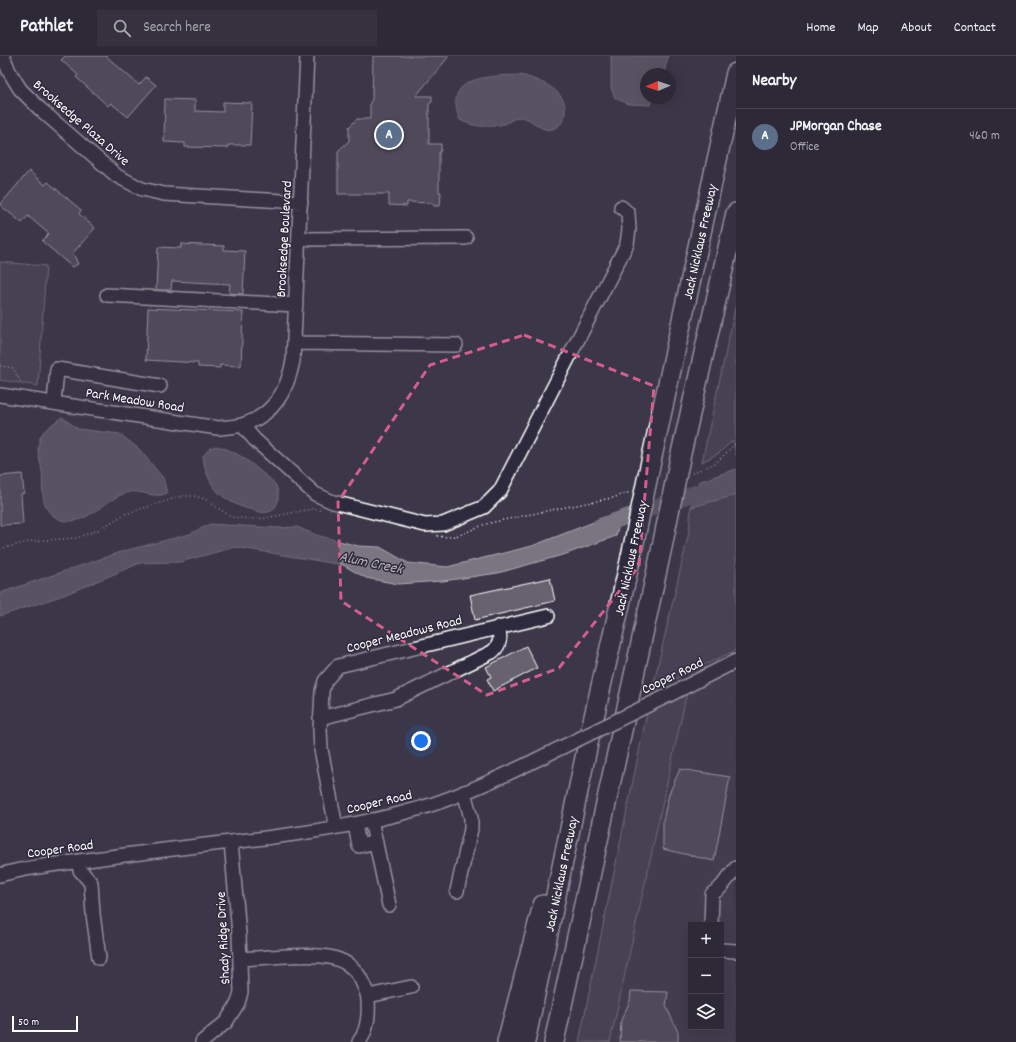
<!DOCTYPE html>
<meta charset="utf-8">
<style>
:root{--surface:#2d2937;--page:#35313f;--text:#f1f3f6;--muted:#a7a6ad;--line:#484552;--accent:#d6ab8b}
body{margin:0;font-family:Dekko,sans-serif;background:var(--page);color:var(--text)}
.controls{position:absolute;right:12px;bottom:12px;display:grid;overflow:hidden;border-radius:0px;box-shadow:0 4px 16px #0002}
.controls button{width:36px;height:36px;display:grid;place-items:center;padding:0;border:0;border-bottom:1px solid var(--line);background:var(--surface);color:var(--text);font:20px sans-serif}
.compass{position:absolute;left:640px;top:12px;width:36px;height:36px;border-radius:50%;background:var(--surface);box-shadow:0 4px 16px #0002;rotate:268deg}
.scale{position:absolute;left:12px;bottom:10px;width:66px;box-sizing:border-box;padding-left:4px;border:2px solid #fff;border-top:0;font-size:11px;line-height:14px;white-space:nowrap;color:#fff;-webkit-text-stroke:3px #2f2a3d;paint-order:stroke}
.you{position:absolute;left:421px;top:685px;width:14px;height:14px;margin:-10px;border:3px solid #fff;border-radius:50%;background:#1a73e8;box-shadow:0 0 0 6px #1a73e833}
.badge{display:grid;place-items:center;width:26px;height:26px;border-radius:50%;background:var(--accent);color:#fff;font-size:13px;font-weight:700}
.pin{position:absolute;translate:-50% -50%;border:2px solid #fff;box-shadow:0 1px 4px #0006}
.list{margin:0;padding:0;list-style:none}
h2{display:flex;justify-content:space-between;align-items:center;height:52px;margin:0;padding:0 16px;font-size:17px}
h2 small{font-size:13px;font-weight:400;color:var(--muted)}
.list li{display:grid;grid-template-columns:26px 1fr auto;gap:12px;align-items:center;box-sizing:border-box;height:56px;padding:0 16px;border-top:1px solid var(--line)}
.list b{display:block;font-size:15px;white-space:nowrap}
.list p{margin:0;font-size:13px;white-space:nowrap;color:var(--muted)}
.list em{font-size:13px;font-style:normal;color:var(--muted)}
.icon{flex:none;width:22px;height:22px;fill:none;stroke:currentColor;stroke-width:2;stroke-linecap:round;stroke-linejoin:round}
.map{position:relative;flex:none;width:736px;height:986px;overflow:hidden}
header{display:flex;align-items:center;gap:24px;box-sizing:border-box;height:56px;padding:0 20px;background:var(--surface);border-bottom:1px solid var(--line)}
header strong{font-size:19px}
nav{display:flex;gap:22px;margin-inline-start:auto;font-size:14px}
.search{width:280px;height:36px;background:var(--page);display:flex;align-items:center;gap:10px;box-sizing:border-box;padding:0 14px;border-radius:0px;color:var(--muted);font-size:15px}
main{display:flex}
aside{flex:1;background:var(--surface)}
.map>svg:first-child{display:block}
</style>
<header>
<strong>Pathlet</strong>
<div class="search"><svg class="icon" aria-label="search" viewBox="0 0 24 24"><circle cx="10" cy="10" r="6"/><path d="M15 15l6 6"/></svg>Search here</div>
<nav><a>Home</a><a>Map</a><a>About</a><a>Contact</a></nav>
</header>
<main>
<div class="map">
<svg width="736" height="986" viewBox="0 0 736 986">
<rect width="100%" height="100%" fill="#3c3749"/>
<filter id="ink" filterUnits="userSpaceOnUse"><feTurbulence type="fractalNoise" baseFrequency=".025" numOctaves="2"/><feDisplacementMap in="SourceGraphic" scale="8" xChannelSelector="R" yChannelSelector="G"/><feConvolveMatrix kernelMatrix="1 2 1 2 8 2 1 2 1" color-interpolation-filters="sRGB"/></filter>
<g filter="url(#ink)">
<!-- built -->
<path fill="#494455" fill-rule="evenodd" d="M736 594V986H610L687 636 686 619ZM691 869H721V971H691Z"/>
<!-- green -->
<path fill="#555060" stroke="#aaa8b0" d="M0 206 46 210 38 330 0 324Z
M736 248V399L733 384 719 397 702 406Z
M736 439V594L660 630 657 649 687 636 610 986H579L648 652 689 476 691 451Z"/>
<!-- water -->
<path fill="#797682" stroke="#afadb4" d="M611 0H668L664 18H646V42H655L650 49 629 48 615 42 611 32Z
M520 19C537 23 568 34 565 56 565 62 562 68 557 71 541 80 534 62 521 61 515 61 510 66 504 68 490 72 473 71 460 64 441 19 491 20 520 19Z
M62 361 78 373 120 378 140 394 163 422 167 437C154 444 140 432 126 437 104 444 90 467 65 465 58 464 49 458 46 451 41 440 43 426 42 415 41 408 38 401 38 394 38 390 39 385 40 382 43 373 55 367 62 361Z
M216 390C232 393 248 404 260 415 265 419 273 424 276 430 280 437 279 451 271 455 265 458 259 456 253 454 224 447 206 431 203 400L210 392Z
M736 413V439L691 451 698 426Z
M622 455 616 480 566 498 498 517 443 525 398 528 366 522 343 509 235 491 180 506 140 507 64 539 0 560V537L124 495 190 478 210 468 277 472 297 471 316 479 358 490 380 491 408 507 447 511 532 490Z"/>
<g fill="none" stroke-linecap="round" stroke-linejoin="round">
<!-- river -->
<path stroke="#797682" stroke-width="16" d="M600 470 736 423"/>
</g>
<!-- building -->
<path fill="#666270" stroke="#fff" d="M65 0H106L139 29 146 21 156 29 128 61 111 47 108 50 76 21 78 19 61 4Z
M373 0H449L416 40H432V46L429 48V88H441V94L439 97V136H441L440 150H434L432 147 407 146V150L389 149V138H338V95L349 85V71L357 63H370V46L372 44Z
M165 43 195 44V55L223 56V46L252 47 250 89H228V92L185 91V87L164 86Z
M29 115 45 129 48 126 81 154 79 158 95 172 73 197 78 208 72 211 42 185 49 178 28 160 22 167 0 149Z
M181 188 224 190V194L245 195 243 238 229 237 230 228 172 225 171 234H156L158 191 181 192Z
M148 252 243 256 241 310 220 309V312L198 311V307L146 304Z
M22 418 24 437 21 438 23 468 0 469V420Z
M550 522 555 545 475 564 470 539Z
M526 590 537 612 493 635 487 623 491 621 486 611Z
M680 713 730 721 714 805 663 793V764L669 738Z
M631 935 668 936 666 950 678 976V986H620L621 964 630 945Z"/>
<g fill="none" stroke-linecap="round" stroke-linejoin="round">
<!-- minor casing -->
<g stroke="#fff" stroke-width="16">
<path id="minor" d="M3 0 9 15 20 33 40 53 117 120 142 133 164 138 301 146
M299 183 466 182
M107 239 296 249
M294 287 456 289
M0 339 218 372C225 371 235 371 242 369 274 359 287 335 293 305L307 0
M54 347 57 313 160 330
M242 369 255 384 315 438 333 446 425 469 443 468 484 451 500 435 627 188 629 173 628 157 621 151
M669 639 736 605
M320 662 396 643 492 596C501 589 501 581 498 571
M371 764 389 849
M355 768 359 790 376 786
M336 771 321 693 320 673 322 635 325 625 338 610 548 560
M78 805 80 814 91 827 93 858 99 902
M0 819C26 811 53 809 80 805 130 798 180 792 231 786 294 779 359 770 421 752 464 739 506 719 546 699
M457 835 471 773V762L464 736
M711 869 712 838 721 831 736 812
M721 894 736 895
M240 903C255 902 271 901 286 900 315 899 350 895 363 928 366 934 368 939 368 945 369 960 368 974 359 986
M368 940 411 931
M202 986 226 966 238 947 241 936 239 878 231 786"/>
</g>
<!-- highway casing -->
<g stroke="#fff" stroke-width="22">
<g id="highway">
<path d="M680 402 736 157"/>
<path id="s1" d="M648 419 736 17"/>
<path d="M507 986 543 849"/>
<path id="s2" d="M525 986 590 678 631 501"/>
<path d="M554 986 662 491"/>
</g>
</g>
<!-- path -->
<path stroke="#fff" stroke-width="1.5" stroke-dasharray="1 3" stroke-linecap="butt" d="M0 310 13 312 24 332
M692 417 716 407 736 387
M437 480C462 484 469 472 490 467 530 458 571 450 612 442L631 436
M0 493 33 485 76 482 98 474 125 458 182 440H194L205 443 231 461 251 463 266 462 311 453 322 454"/>
<!-- minor -->
<use href="#minor" stroke="#2f2a3d" stroke-width="13"/>
<!-- highway -->
<use href="#highway" stroke="#2f2a3d" stroke-width="19"/>
<!-- minor-bridge casing -->
<g stroke="#fff" stroke-width="16" stroke-linecap="butt">
<path id="minor-bridge" d="M546 699 669 639"/>
</g>
<!-- highway-bridge casing -->
<g stroke="#fff" stroke-width="22" stroke-linecap="butt">
<path id="highway-bridge" d="M662 491 680 402
M631 501 648 419"/>
</g>
<!-- minor-bridge -->
<use href="#minor-bridge" stroke="#2f2a3d" stroke-width="13"/>
<!-- highway-bridge -->
<use href="#highway-bridge" stroke="#2f2a3d" stroke-width="19"/>
</g>
</g>
<!-- marked area -->
<path d="M0 0H736V986H0ZM524 279 654 330 639 510 559 612 487 639 341 545 338 446 430 309Z" fill="#3c3749" fill-opacity=".55" fill-rule="evenodd"/>
<path fill="none" stroke="#d45d8c" stroke-width="3" stroke-dasharray="8 5" stroke-linejoin="round" d="M524 279 654 330 639 510 559 612 487 639 341 545 338 446 430 309Z"/>
<g text-anchor="middle" stroke-width="3" stroke-linejoin="round" paint-order="stroke">
<!-- street labels -->
<g font-size="14" fill="#fff" stroke="#2f2a3d">
<text transform="translate(82 66) rotate(41)" y="5">Brooksedge Plaza Drive</text>
<text transform="translate(283 183) rotate(-87)" y="5">Brooksedge Boulevard</text>
<text dy="5" stroke="none"><textPath href="#s1" startOffset="239">Jack Nicklaus Freeway</textPath></text>
<text transform="translate(135 343) rotate(9)" y="5">Park Meadow Road</text>
<text transform="translate(630 502) rotate(-78)" y="5">Jack Nicklaus Freeway</text>
<text transform="translate(404 577) rotate(-14)" y="5">Cooper Meadows Road</text>
<text transform="translate(672 619) rotate(-26)" y="5">Cooper Road</text>
<text transform="translate(379 745) rotate(-13)" y="5">Cooper Road</text>
<text transform="translate(60 792) rotate(-8)" y="5">Cooper Road</text>
<text dy="5" stroke="none"><textPath href="#s2" startOffset="172">Jack Nicklaus Freeway</textPath></text>
<text transform="translate(222 882) rotate(-93)" y="5">Shady Ridge Drive</text>
</g>
<!-- water labels -->
<g font-size="15" font-style="italic" fill="#b5b4ba" stroke="#2f2a3d">
<text transform="translate(371 506) rotate(12)" y="5">Alum Creek</text>
</g>
</g>
</svg>
<div class="controls">
<button>+</button>
<button>−</button>
<button><svg class="icon" aria-label="layers" viewBox="0 0 24 24"><path d="M12 4l9 5-9 5-9-5zM3 14l9 5 9-5"/></svg></button>
</div>
<svg class="compass" viewBox="-18 -18 36 36"><path d="M0-13l5 13h-10z" fill="#e53935"/><path d="M0 13l5-13h-10z" fill="#a7a6ad"/></svg>
<div class="scale">50 m</div>
<div class="you"></div>
<div class="pin badge" style="left:389px;top:79px;background:#5c6f8a">A</div>
</div>
<aside>
<h2>Nearby<small></small></h2>
<ul class="list">
<li><span class="badge" style="background:#5c6f8a">A</span><div><b>JPMorgan Chase</b><p>Office</p></div><em>460 m</em></li>
</ul>
</aside>
</main>
